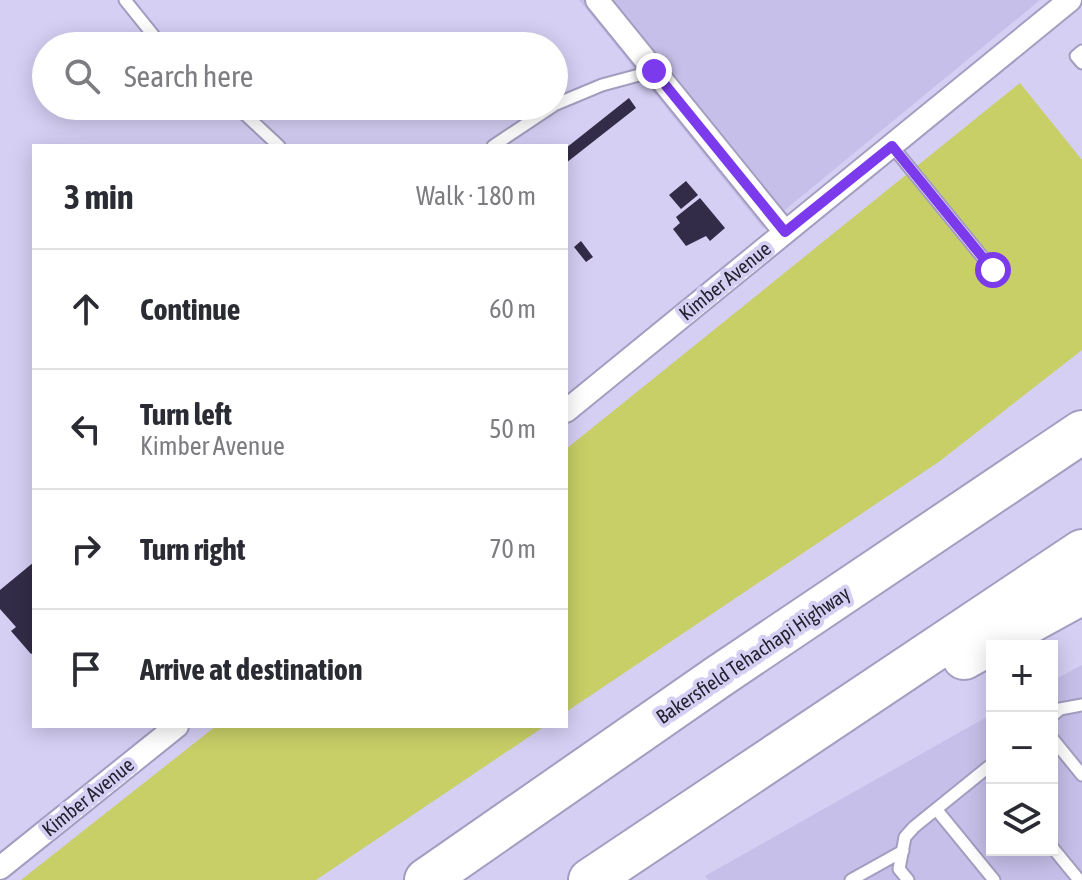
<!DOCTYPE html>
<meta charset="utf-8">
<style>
:root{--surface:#fff;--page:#f2f2f3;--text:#2b2b33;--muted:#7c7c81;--line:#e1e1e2}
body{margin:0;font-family:"Asap Condensed",sans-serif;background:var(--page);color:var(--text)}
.controls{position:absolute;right:24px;bottom:24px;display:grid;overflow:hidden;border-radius:0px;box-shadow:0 4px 20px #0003}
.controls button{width:72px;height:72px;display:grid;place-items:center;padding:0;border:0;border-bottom:2px solid var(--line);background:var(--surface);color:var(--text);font:40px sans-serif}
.stop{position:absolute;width:24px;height:24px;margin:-18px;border:6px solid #7c3aed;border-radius:50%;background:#fff}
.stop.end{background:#7c3aed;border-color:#fff;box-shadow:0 2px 8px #0008}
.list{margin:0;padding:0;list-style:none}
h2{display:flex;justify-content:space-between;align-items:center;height:104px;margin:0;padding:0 32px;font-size:34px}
h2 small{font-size:26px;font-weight:400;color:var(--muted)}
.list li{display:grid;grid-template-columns:52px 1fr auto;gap:24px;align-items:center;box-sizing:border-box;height:120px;padding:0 32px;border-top:2px solid var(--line)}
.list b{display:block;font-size:30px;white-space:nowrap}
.list p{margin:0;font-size:26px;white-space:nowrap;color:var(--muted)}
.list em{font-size:26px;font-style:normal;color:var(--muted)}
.icon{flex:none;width:44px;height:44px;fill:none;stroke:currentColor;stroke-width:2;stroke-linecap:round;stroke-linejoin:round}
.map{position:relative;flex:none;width:1082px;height:880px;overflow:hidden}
.search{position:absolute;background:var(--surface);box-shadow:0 4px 20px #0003;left:32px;top:32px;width:536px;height:88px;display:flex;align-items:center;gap:20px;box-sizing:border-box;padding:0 28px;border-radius:44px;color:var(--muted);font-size:30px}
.panel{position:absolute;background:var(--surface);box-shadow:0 4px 20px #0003;left:32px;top:144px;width:536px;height:584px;border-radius:0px}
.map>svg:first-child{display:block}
</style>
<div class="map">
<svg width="1082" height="880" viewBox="0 0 1082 880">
<rect width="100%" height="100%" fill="#d5cff4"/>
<!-- built -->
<path fill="#c6bfe9" d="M579 0H1040L763 228Z
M1082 665V880H708L705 876 992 714V850H1052V681Z"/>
<!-- green -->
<path fill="#c8cf67" d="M1020 83 1082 160V350L940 461 566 712V449Z
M216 726H545L316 880H21Z"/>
<!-- building -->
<path fill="#322c48" d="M629 98 636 108 566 163V148Z
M686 181 698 195 681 209 669 195Z
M700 198 725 228 710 241 706 236 686 246 673 229 680 223 676 217Z
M581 241 593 257 586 262 574 247Z
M34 562V652L31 654 11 631 16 627 0 609V590Z"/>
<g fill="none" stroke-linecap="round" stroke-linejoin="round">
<!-- service casing -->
<g stroke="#a39dc0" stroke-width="15">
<path id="service" d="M125 0 162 46
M1082 51 1076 56 1082 63
M554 105 602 85 654 71
M236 106 279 146
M493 146 553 106
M892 146 993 270
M1052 716 1060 709 1082 705
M1052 738 1082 775
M936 809 994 880
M1052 847 1079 880
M851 880 903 851
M908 880 899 869 905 837 914 827 992 764"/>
</g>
<!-- minor casing -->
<g stroke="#a39dc0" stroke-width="26">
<path id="minor" d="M597 0 785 232
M566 411 1070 0
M0 868 177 726"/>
</g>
<!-- motorway casing -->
<g stroke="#a39dc0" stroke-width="46">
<path id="motorway" d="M964 658 1082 593
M426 880 718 677 1082 432
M590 880 1082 551"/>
</g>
<!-- service -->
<use href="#service" stroke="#fff" stroke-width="11"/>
<!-- minor -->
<use href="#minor" stroke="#fff" stroke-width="22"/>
<!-- motorway -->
<use href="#motorway" stroke="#fff" stroke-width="42"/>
</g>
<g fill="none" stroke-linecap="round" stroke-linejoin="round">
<!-- route -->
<path stroke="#7c3aed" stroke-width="10" d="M654 71 785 232 892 146 993 270"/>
</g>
<g text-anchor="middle" stroke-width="8" stroke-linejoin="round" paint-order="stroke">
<!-- street labels -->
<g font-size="20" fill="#252330" stroke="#d5cff4">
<text transform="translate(725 281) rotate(-39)" y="7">Kimber Avenue</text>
<text transform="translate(753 655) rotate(-34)" y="7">Bakersfield Tehachapi Highway</text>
<text transform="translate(88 797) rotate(-39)" y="7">Kimber Avenue</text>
</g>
</g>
</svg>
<div class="controls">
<button>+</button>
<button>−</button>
<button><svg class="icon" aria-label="layers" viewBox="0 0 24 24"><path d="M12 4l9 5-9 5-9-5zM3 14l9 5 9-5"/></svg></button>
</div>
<div class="stop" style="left:993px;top:270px"></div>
<div class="stop end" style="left:654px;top:71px"></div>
<div class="search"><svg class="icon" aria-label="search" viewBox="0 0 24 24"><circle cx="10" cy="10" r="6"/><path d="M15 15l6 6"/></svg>Search here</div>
<section class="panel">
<h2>3 min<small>Walk · 180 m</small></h2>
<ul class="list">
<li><svg class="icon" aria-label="ahead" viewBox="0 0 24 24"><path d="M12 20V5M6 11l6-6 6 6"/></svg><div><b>Continue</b></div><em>60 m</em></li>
<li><svg class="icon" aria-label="left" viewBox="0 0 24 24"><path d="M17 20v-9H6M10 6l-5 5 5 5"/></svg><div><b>Turn left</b><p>Kimber Avenue</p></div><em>50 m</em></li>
<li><svg class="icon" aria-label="right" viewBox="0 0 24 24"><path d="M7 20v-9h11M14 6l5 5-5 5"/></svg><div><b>Turn right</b></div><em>70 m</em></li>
<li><svg class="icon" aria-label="arrive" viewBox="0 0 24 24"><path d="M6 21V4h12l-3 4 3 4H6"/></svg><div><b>Arrive at destination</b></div></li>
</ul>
</section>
</div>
